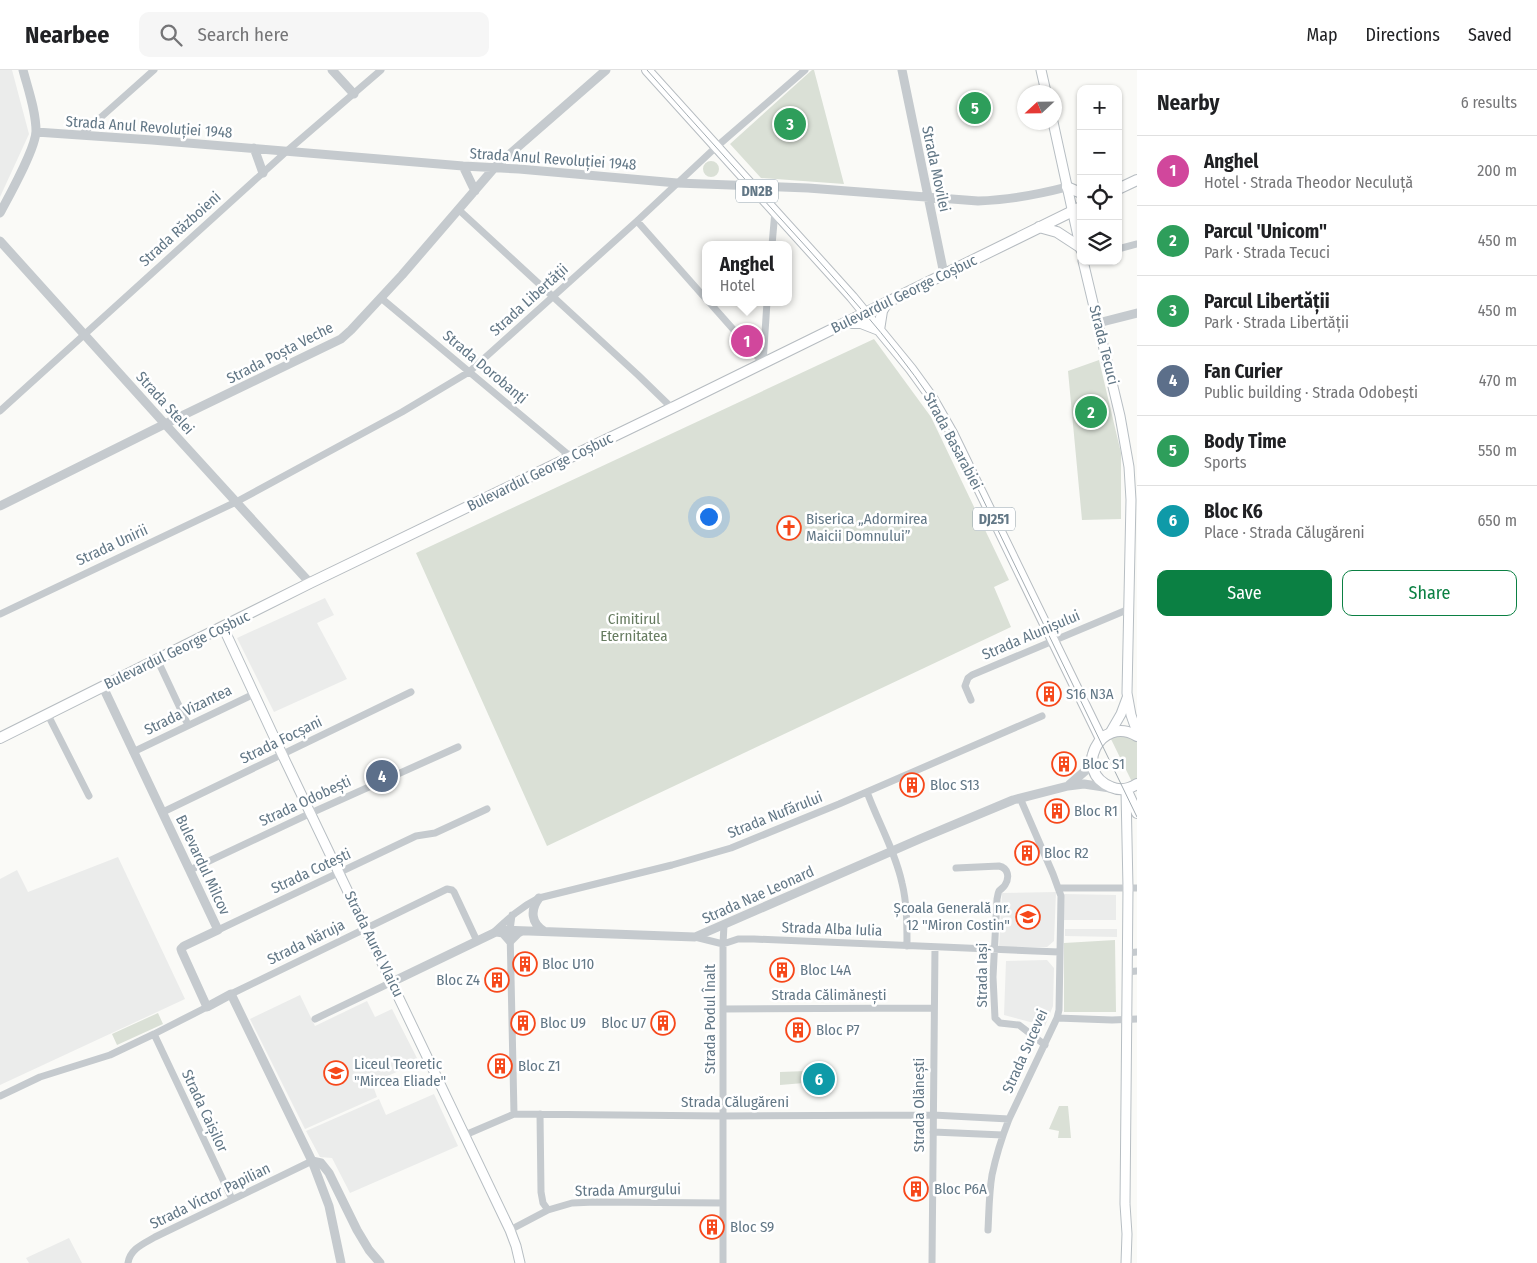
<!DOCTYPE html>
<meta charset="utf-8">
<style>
:root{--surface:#fff;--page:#f6f6f6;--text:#202124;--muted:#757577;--line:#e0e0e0;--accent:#0b8043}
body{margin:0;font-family:"Fira Sans Condensed",sans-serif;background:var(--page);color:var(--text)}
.controls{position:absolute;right:15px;top:15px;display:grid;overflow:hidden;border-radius:10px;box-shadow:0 1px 4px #0004}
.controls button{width:45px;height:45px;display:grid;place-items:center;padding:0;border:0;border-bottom:1px solid var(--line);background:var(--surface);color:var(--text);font:25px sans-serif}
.compass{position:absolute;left:1017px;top:15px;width:45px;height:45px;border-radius:50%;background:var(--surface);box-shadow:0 1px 4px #0004;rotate:248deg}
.you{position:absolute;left:708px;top:446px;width:18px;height:18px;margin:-12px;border:4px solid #fff;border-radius:50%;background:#1a73e8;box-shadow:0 0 0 8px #1a73e833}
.badge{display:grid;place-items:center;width:32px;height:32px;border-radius:50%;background:var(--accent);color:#fff;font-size:16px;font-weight:700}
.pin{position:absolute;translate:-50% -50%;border:2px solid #fff;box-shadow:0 1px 5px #0006}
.popup{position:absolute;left:702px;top:171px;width:90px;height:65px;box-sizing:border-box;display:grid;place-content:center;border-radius:10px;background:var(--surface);filter:drop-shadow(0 1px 4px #0005);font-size:16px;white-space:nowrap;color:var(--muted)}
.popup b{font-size:19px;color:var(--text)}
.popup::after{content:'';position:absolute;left:50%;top:100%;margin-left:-10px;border:10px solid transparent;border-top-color:var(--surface)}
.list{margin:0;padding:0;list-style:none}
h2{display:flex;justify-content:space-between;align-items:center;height:65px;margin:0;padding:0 20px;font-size:21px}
h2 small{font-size:16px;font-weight:400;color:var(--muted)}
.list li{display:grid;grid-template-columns:32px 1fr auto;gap:15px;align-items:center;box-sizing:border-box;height:70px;padding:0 20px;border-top:1px solid var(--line)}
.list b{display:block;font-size:19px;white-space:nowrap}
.list p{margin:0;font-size:16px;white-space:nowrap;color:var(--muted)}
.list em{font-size:16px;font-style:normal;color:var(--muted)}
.actions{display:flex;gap:10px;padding:15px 20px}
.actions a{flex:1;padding:11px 0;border:1px solid var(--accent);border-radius:10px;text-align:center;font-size:18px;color:var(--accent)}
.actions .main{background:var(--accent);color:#fff}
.icon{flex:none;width:28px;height:28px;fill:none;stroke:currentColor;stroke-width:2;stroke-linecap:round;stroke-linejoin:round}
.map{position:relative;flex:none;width:1137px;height:1193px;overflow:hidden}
header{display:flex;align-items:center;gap:30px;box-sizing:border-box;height:70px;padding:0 25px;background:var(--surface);border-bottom:1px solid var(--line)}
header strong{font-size:24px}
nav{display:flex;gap:28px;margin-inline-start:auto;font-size:18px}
.search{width:350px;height:45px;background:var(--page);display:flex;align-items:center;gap:12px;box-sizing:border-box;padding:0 18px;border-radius:10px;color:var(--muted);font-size:19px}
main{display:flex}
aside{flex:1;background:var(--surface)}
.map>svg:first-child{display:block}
</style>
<header>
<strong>Nearbee</strong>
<div class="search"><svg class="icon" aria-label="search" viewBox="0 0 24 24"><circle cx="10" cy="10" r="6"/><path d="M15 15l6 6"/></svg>Search here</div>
<nav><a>Map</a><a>Directions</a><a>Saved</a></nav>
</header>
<main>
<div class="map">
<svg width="1137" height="1193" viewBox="0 0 1137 1193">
<rect width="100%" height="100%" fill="#fafaf7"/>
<!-- built -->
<path fill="#ebeceb" d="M0 0H12L29 64 0 127Z
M325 528 334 545 317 553 347 609 274 642 237 568Z
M118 787 185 929 0 1015V809L17 800 28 822Z
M1056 822 1054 871 1047 877H999L1002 823Z
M1064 824 1116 825V850H1064Z
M1065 859H1117V867L1065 866Z
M1047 890 1054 898 1053 936 1045 956 1004 945 1006 891Z
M300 925 315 956 367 931 375 947 392 939 419 992 372 1013 377 1027 305 1059 250 949Z
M434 1024 458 1076 350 1123 332 1088 320 1087 306 1061 379 1029 386 1045Z
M69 1168 82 1193H29L26 1188Z"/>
<!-- green -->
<path fill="#dae0d6" d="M812 0H814L844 114 761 108 730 74Z
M703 99a8 8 0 1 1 16 0a8 8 0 1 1-16 0Z
M874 269 931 347 1009 510 994 517 1011 557 547 776 416 483Z
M1099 290 1121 383V449L1082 450 1068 301Z
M1124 664 1137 671V709L1132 712 1110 667Z
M1115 870 1116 942H1064V873Z
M158 943 163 954 117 975 112 964Z
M806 1001 804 1013 780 1015V1002Z
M1059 1036H1068L1071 1068H1058L1059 1061 1049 1059Z"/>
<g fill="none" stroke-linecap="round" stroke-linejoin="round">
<!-- secondary casing -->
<g stroke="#b7bec3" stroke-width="11">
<path id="secondary" d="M1041 0 1046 22
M1053 52 1081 180
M1083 191 1120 346 1129 397 1131 430 1127 623 1131 645 1137 662
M223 557 282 684 510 1160 516 1176 520 1193
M1110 663 1121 644 1127 628
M1126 721 1128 818 1125 1134 1127 1164 1126 1193"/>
</g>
<!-- primary casing -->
<g stroke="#b6bcc1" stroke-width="12">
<path id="primary" d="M647 0 852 227 911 299 932 328 952 363 1101 669
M1067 117 1081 123
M1118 119 1137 110
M1039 157 1057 162 1080 177
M848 253H861L879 260 882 241 888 231
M1137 666C1100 644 1072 702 1111 717 1120 721 1129 719 1137 714
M0 668 310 513 672 338 1081 137
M1126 719 1137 743"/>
</g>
<!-- minor -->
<path stroke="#c5cace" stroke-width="7" d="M81 65 154 0
M459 140 638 305 672 338
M637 151 706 229
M772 175 775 141
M1118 179 1137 174
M381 228 571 387
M709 232 763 293
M763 293 767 232
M0 341 287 81 381 0
M0 544 236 432 402 342 469 302 637 151 715 78 805 0
M157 589 188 655
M971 630 965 616 968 608 972 605 1129 539
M48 645 89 726
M133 682 254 624
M867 722C878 752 895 781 902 813 907 833 907 855 907 876
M163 742 411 622
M956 798 999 796C1008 798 1010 807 1005 815 1004 817 1001 819 999 821 998 823 998 825 997 829L993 907 995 948 1000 953 1019 955 1045 975
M190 800 311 743 458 677
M1059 818H1137
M512 845 510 860 514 1044
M218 860 416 766 435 763 487 739
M495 861C509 848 521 837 539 828L672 795 731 778 839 734 1042 646
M695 867 723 874 738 869H754L1059 882
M1127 883 1137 882
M1127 902 1137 901
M231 924 447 819 452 820 454 822 477 871
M723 939 934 938
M1057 948 1112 950 1137 949
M315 949 392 912
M154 964 232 1129
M0 1026 40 1007 110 985 154 964 207 937
M540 1044 541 1122 543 1133 548 1140
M933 1062 1003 1065
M465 1065 514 1044 723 1046 933 1045 1009 1049
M510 1160 548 1140 572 1133 595 1132 723 1133
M988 1160C989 1141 989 1123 992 1105 996 1086 1002 1067 1009 1049L1057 948 1059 940 1061 826 1053 804 1020 728
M128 1193C130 1179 143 1174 155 1167L312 1091
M723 1193V874L724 855
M932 1193 935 877"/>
<!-- tertiary -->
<path stroke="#c5cace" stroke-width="9" d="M332 0 354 24
M902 0 944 204
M36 62 152 70 463 96 519 99 677 113 808 118 978 131C1010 130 1036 125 1067 117
M254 78 263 103
M463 96 475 121
M0 143C9 126 36 78 36 61 36 41 28 19 23 0
M0 171 165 354 310 513
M1098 253 1137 243
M0 436 165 354 341 269 351 260 402 205 495 97 606 0
M103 617 218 860 184 876 181 879 182 882 207 937 231 924 312 1091 329 1136 341 1193
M1069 715 1085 701 1091 686
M539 828C530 840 531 853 544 861
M497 862 503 863 510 871 518 863 522 861
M392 912 500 860 695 867 922 768 1013 730 1068 716 1084 714 1110 718
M312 1091 321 1093 329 1103 357 1160 369 1180 380 1193"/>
<!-- secondary -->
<use href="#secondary" stroke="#fff" stroke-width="9"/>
<!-- primary -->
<use href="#primary" stroke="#fff" stroke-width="10"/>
<!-- tram -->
<path stroke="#a3acb2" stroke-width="1" d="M647 0C700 60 755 120 809 180 857 234 907 289 945 351L1137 747"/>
</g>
<!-- icons -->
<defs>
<g id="church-ring" transform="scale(1.25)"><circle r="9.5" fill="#fff" stroke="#f6481b" stroke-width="1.5"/><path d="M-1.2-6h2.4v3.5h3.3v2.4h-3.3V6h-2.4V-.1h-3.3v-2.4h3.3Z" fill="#f6481b"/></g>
<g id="building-ring" transform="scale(1.25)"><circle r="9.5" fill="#fff" stroke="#f6481b" stroke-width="1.5"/><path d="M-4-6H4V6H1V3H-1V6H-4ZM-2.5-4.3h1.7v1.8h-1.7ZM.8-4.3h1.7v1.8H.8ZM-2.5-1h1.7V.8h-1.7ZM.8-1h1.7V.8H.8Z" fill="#f6481b"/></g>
<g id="school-ring" transform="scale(1.25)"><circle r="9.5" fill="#fff" stroke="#f6481b" stroke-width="1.5"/><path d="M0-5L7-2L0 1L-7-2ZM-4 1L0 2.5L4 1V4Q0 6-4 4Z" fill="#f6481b"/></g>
<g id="university-ring" transform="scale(1.25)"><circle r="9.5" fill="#fff" stroke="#f6481b" stroke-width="1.5"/><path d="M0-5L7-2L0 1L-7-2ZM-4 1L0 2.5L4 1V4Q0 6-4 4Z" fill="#f6481b"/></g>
</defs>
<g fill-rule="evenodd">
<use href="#church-ring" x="789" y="458"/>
<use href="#building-ring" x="1049" y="624"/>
<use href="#building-ring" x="1064" y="694"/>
<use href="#building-ring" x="912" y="715"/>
<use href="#building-ring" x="1057" y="741"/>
<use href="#building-ring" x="1027" y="783"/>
<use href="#school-ring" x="1028" y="847"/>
<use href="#building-ring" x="525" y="894"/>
<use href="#building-ring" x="782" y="900"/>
<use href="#building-ring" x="497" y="910"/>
<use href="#building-ring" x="523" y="953"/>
<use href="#building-ring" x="663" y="953"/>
<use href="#building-ring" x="798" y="960"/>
<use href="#building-ring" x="500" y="996"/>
<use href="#university-ring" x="336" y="1003"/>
<use href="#building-ring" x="916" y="1119"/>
<use href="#building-ring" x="712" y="1157"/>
</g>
<g text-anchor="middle" stroke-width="5" stroke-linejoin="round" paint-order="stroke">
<!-- shield labels -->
<g fill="#fff" stroke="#91a0aa" stroke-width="1">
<rect x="736" y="109.5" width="42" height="23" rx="4"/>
<rect x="973" y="437.5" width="42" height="23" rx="4"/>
</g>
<g font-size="14" font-weight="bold" fill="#627786">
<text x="757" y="126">DN2B</text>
<text x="994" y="454">DJ251</text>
</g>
<!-- street labels -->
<g font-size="15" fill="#627786" stroke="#fff">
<text transform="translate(149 57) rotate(4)" y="5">Strada Anul Revoluției 1948</text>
<text transform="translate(553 89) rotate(4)" y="5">Strada Anul Revoluției 1948</text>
<text transform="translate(936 99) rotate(78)" y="5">Strada Movilei</text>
<text transform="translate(180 159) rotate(-42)" y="5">Strada Războieni</text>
<text transform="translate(904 224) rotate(-26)" y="5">Bulevardul George Coșbuc</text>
<text transform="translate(529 230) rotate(-42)" y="5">Strada Libertății</text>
<text transform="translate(1104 275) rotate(76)" y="5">Strada Tecuci</text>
<text transform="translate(280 283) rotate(-27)" y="5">Strada Poșta Veche</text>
<text transform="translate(485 297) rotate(40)" y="5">Strada Dorobanți</text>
<text transform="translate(165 333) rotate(48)" y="5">Strada Stelei</text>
<text transform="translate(953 371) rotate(62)" y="5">Strada Basarabiei</text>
<text transform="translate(540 402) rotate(-26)" y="5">Bulevardul George Coșbuc</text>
<text transform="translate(112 475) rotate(-25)" y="5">Strada Unirii</text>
<text transform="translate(1031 565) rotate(-23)" y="5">Strada Alunișului</text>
<text transform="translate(177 580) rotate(-26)" y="5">Bulevardul George Coșbuc</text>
<text transform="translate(188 640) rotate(-26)" y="5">Strada Vizantea</text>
<text transform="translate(281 670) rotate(-26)" y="5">Strada Focșani</text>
<text transform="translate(305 731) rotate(-25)" y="5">Strada Odobești</text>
<text transform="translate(775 745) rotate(-22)" y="5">Strada Nufărului</text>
<text transform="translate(203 795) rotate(65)" y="5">Bulevardul Milcov</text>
<text transform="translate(311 801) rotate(-25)" y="5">Strada Cotești</text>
<text transform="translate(758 825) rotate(-24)" y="5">Strada Nae Leonard</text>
<text transform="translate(832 859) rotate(2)" y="5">Strada Alba Iulia</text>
<text transform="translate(306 872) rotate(-26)" y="5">Strada Năruja</text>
<text transform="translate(374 874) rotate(64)" y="5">Strada Aurel Vlaicu</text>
<text transform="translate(982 905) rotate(-90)" y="5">Strada Iași</text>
<text x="829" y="930">Strada Călimănești</text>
<text transform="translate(710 949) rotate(-90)" y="5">Strada Podul Înalt</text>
<text transform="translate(1025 981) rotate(-66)" y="5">Strada Sucevei</text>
<text x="735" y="1037">Strada Călugăreni</text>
<text transform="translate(919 1035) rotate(-90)" y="5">Strada Olănești</text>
<text transform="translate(205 1041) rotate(65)" y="5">Strada Caișilor</text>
<text transform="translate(628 1120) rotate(-1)" y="5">Strada Amurgului</text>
<text transform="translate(210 1126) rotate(-26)" y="5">Strada Victor Papilian</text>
</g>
<!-- poi labels -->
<g font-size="15" fill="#627786" stroke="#fff" text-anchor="start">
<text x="806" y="454">Biserica „Adormirea<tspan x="806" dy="17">Maicii Domnului”</tspan></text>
<text x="1066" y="629">S16 N3A</text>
<text x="1082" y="699">Bloc S1</text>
<text x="930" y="720">Bloc S13</text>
<text x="1074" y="746">Bloc R1</text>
<text x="1044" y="788">Bloc R2</text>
<text x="1010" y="843" text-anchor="end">Școala Generală nr.<tspan x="1010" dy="17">12 "Miron Costin"</tspan></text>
<text x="542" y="899">Bloc U10</text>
<text x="800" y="905">Bloc L4A</text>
<text x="480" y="915" text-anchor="end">Bloc Z4</text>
<text x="540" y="958">Bloc U9</text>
<text x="646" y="958" text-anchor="end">Bloc U7</text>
<text x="816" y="965">Bloc P7</text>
<text x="354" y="999">Liceul Teoretic<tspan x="354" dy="17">"Mircea Eliade"</tspan></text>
<text x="518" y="1001">Bloc Z1</text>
<text x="934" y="1124">Bloc P6A</text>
<text x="730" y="1162">Bloc S9</text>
</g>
<!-- park labels -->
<g font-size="15" fill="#677c61" stroke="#fff">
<text x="634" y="554">Cimitirul<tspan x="634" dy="17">Eternitatea</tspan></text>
</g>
</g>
</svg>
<div class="controls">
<button>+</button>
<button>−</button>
<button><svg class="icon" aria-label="locate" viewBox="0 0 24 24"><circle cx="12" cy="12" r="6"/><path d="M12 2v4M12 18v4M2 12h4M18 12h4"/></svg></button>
<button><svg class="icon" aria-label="layers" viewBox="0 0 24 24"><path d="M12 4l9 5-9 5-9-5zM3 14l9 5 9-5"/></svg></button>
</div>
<svg class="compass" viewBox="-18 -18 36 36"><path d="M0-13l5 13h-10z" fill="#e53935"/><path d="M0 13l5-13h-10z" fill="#757577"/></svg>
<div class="you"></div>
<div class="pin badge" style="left:747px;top:271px;background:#d1479c">1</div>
<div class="popup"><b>Anghel</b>Hotel</div>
<div class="pin badge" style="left:1091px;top:342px;background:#2e9e5b">2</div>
<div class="pin badge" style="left:790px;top:54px;background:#2e9e5b">3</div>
<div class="pin badge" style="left:382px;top:706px;background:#5c6f8a">4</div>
<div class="pin badge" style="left:975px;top:38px;background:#2e9e5b">5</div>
<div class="pin badge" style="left:819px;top:1009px;background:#0f9aa8">6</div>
</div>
<aside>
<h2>Nearby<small>6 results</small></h2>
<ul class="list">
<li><span class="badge" style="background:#d1479c">1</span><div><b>Anghel</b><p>Hotel · Strada Theodor Neculuță</p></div><em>200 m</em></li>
<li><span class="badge" style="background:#2e9e5b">2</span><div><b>Parcul 'Unicom&quot;</b><p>Park · Strada Tecuci</p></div><em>450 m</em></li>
<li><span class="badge" style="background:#2e9e5b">3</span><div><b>Parcul Libertății</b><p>Park · Strada Libertății</p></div><em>450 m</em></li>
<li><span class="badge" style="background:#5c6f8a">4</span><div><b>Fan Curier</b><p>Public building · Strada Odobești</p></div><em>470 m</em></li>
<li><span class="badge" style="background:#2e9e5b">5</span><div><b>Body Time</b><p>Sports</p></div><em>550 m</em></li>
<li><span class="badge" style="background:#0f9aa8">6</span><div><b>Bloc K6</b><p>Place · Strada Călugăreni</p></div><em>650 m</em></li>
</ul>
<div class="actions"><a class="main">Save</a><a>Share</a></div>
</aside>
</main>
